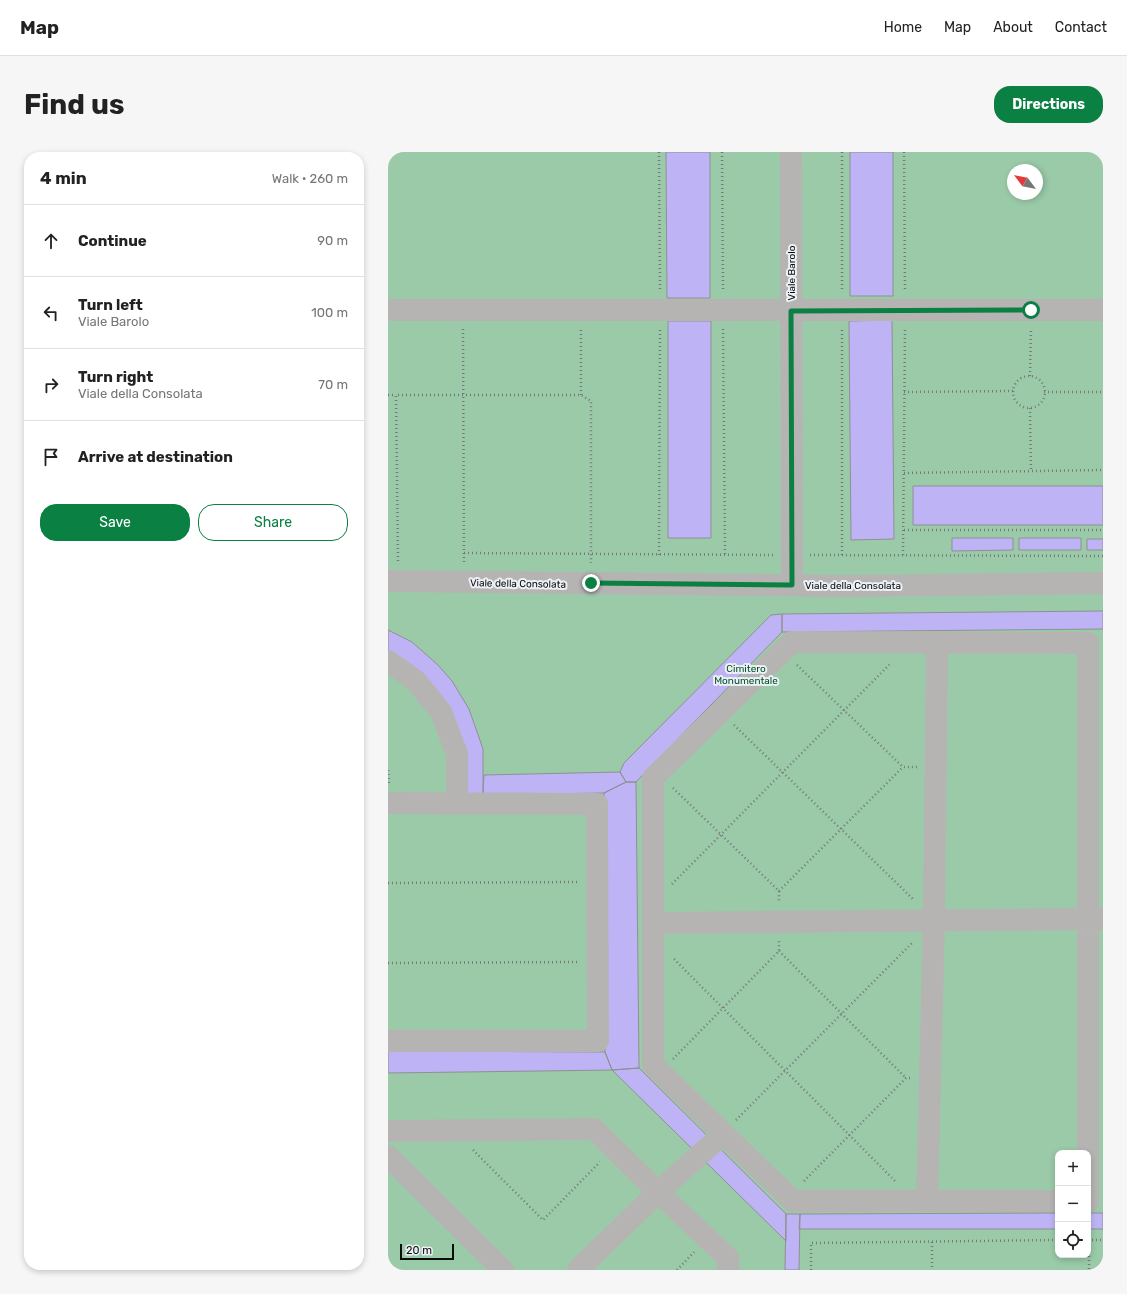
<!DOCTYPE html>
<meta charset="utf-8">
<style>
:root{--surface:#fff;--page:#f6f6f6;--text:#222;--muted:#767676;--line:#e0e0e0;--accent:#0b8043}
body{margin:0;font-family:Rubik,sans-serif;background:var(--page);color:var(--text)}
.controls{position:absolute;right:12px;bottom:12px;display:grid;overflow:hidden;border-radius:8px;box-shadow:0 2px 6px #0003}
.controls button{width:36px;height:36px;display:grid;place-items:center;padding:0;border:0;border-bottom:1px solid var(--line);background:var(--surface);color:var(--text);font:20px sans-serif}
.compass{position:absolute;left:619px;top:12px;width:36px;height:36px;border-radius:50%;background:var(--surface);box-shadow:0 2px 6px #0003;rotate:302deg}
.scale{position:absolute;left:12px;bottom:10px;width:54px;box-sizing:border-box;padding-left:4px;border:2px solid #0a0c0d;border-top:0;font-size:11px;line-height:14px;white-space:nowrap;color:#0a0c0d;-webkit-text-stroke:3px #edf1f5;paint-order:stroke}
.stop{position:absolute;width:12px;height:12px;margin:-9px;border:3px solid #0b8043;border-radius:50%;background:#fff}
.stop.end{background:#0b8043;border-color:#fff;box-shadow:0 1px 4px #0008}
.list{margin:0;padding:0;list-style:none}
h2{display:flex;justify-content:space-between;align-items:center;height:52px;margin:0;padding:0 16px;font-size:17px}
h2 small{font-size:13px;font-weight:400;color:var(--muted)}
.list li{display:grid;grid-template-columns:26px 1fr auto;gap:12px;align-items:center;box-sizing:border-box;height:72px;padding:0 16px;border-top:1px solid var(--line)}
.list b{display:block;font-size:15px;white-space:nowrap}
.list p{margin:0;font-size:13px;white-space:nowrap;color:var(--muted)}
.list em{font-size:13px;font-style:normal;color:var(--muted)}
.actions{display:flex;gap:8px;padding:12px 16px}
.actions a{flex:1;padding:9px 0;border:1px solid var(--accent);border-radius:16px;text-align:center;font-size:14px;color:var(--accent)}
.actions .main{background:var(--accent);color:#fff}
.icon{flex:none;width:22px;height:22px;fill:none;stroke:currentColor;stroke-width:2;stroke-linecap:round;stroke-linejoin:round}
.map{position:relative;flex:none;width:715px;height:1118px;overflow:hidden;border-radius:16px}
header{display:flex;align-items:center;gap:24px;box-sizing:border-box;height:56px;padding:0 20px;background:var(--surface);border-bottom:1px solid var(--line)}
header strong{font-size:19px}
nav{display:flex;gap:22px;margin-inline-start:auto;font-size:14px}
.intro{display:flex;align-items:center;justify-content:space-between;box-sizing:border-box;height:96px;padding:0 24px}
h1{margin:0;font-size:28px}
.button{padding:10px 18px;border-radius:16px;background:var(--accent);color:#fff;font-size:14px;font-weight:700}
main{display:flex;gap:24px;padding:0 24px}
aside{flex:1;background:var(--surface);border-radius:16px;box-shadow:0 2px 6px #0003}
.map>svg:first-child{display:block}
</style>
<header>
<strong>Map</strong>
<nav><a>Home</a><a>Map</a><a>About</a><a>Contact</a></nav>
</header>
<div class="intro"><h1>Find us</h1><a class="button">Directions</a></div>
<main>
<aside>
<h2>4 min<small>Walk · 260 m</small></h2>
<ul class="list">
<li><svg class="icon" aria-label="ahead" viewBox="0 0 24 24"><path d="M12 20V5M6 11l6-6 6 6"/></svg><div><b>Continue</b></div><em>90 m</em></li>
<li><svg class="icon" aria-label="left" viewBox="0 0 24 24"><path d="M17 20v-9H6M10 6l-5 5 5 5"/></svg><div><b>Turn left</b><p>Viale Barolo</p></div><em>100 m</em></li>
<li><svg class="icon" aria-label="right" viewBox="0 0 24 24"><path d="M7 20v-9h11M14 6l5 5-5 5"/></svg><div><b>Turn right</b><p>Viale della Consolata</p></div><em>70 m</em></li>
<li><svg class="icon" aria-label="arrive" viewBox="0 0 24 24"><path d="M6 21V4h12l-3 4 3 4H6"/></svg><div><b>Arrive at destination</b></div></li>
</ul>
<div class="actions"><a class="main">Save</a><a>Share</a></div>
</aside>
<div class="map">
<svg width="715" height="1118" viewBox="0 0 715 1118">
<rect width="100%" height="100%" fill="#edf1f5"/>
<!-- green -->
<path fill="#9acaa8" fill-rule="evenodd" d="M0 0H715V1118H0ZM625 18H649V42H625ZM670 1001H700V1103H670Z"/>
<!-- building -->
<path fill="#beb4f5" stroke="#908f94" d="M278 0H322V146H279Z
M462 0H505V144H462Z
M504 168 506 387 463 388 461 169Z
M280 169H323V386H280Z
M525 334H715V373H525Z
M564 386H625V398L564 399Z
M631 386H693V398H631Z
M699 387H715V398H699Z
M715 459V477L394 480V462Z
M394 462V480L248 630H238L232 620 236 611 383 463Z
M0 478 24 490 50 513 64 529 81 557 95 597V643H76L75 597 0 500Z
M232 620 238 630 216 641 95 643 96 623Z
M238 630H248L251 916 224 918 217 900 216 641Z
M0 899 217 900 224 918 0 921Z
M251 916 398 1062V1089L224 918Z
M670 1061V1077H411L412 1062Z
M700 1061H715V1077H700Z
M398 1062H412L411 1118H397Z"/>
<g fill="none" stroke-linecap="round" stroke-linejoin="round">
<!-- path -->
<path stroke="#76797b" stroke-width="2.5" stroke-dasharray="1 3" stroke-linecap="butt" d="M271 0 272 138
M334 0 335 138
M454 0V138
M516 0 517 139
M75 177 76 410
M335 177 337 402
M642 224 643 177
M625 240a16 16 0 1 1 32 0a16 16 0 1 1-32 0Z
M516 240 625 239
M656 240H715
M0 243H8
M193 243V177
M642 256 643 319
M516 321 715 318
M516 378H715
M76 401 385 403
M271 403 272 177
M422 403 715 404
M454 403V177
M515 403 517 178
M10 409 8 243H193L203 249V411
M409 513 515 615H529
M346 573 526 748
M0 618 1 631
M285 636 391 739V750
M0 731 189 730
M284 732 503 511
M391 739 515 615
M391 799 518 926
M286 807 507 1029
M0 811 189 810
M285 907 391 799V789
M348 968 525 790
M85 998 155 1068 212 1010
M416 1029 518 926H522
M700 1088H715
M701 1088V1118
M544 1090V1118
M289 1118 306 1100
M423 1118V1091L670 1088"/>
<!-- minor -->
<path stroke="#b6b4b3" stroke-width="22" d="M403 0 404 433
M0 158H715
M0 429 458 434 715 431
M0 509 28 529 53 560 69 602V651
M0 651 209 652 210 889H0
M266 771 715 767
M0 979 206 977 270 1040 340 1106V1118
M0 1004 115 1118
M539 1049 546 768 549 490
M670 1049H405L265 913V626L404 490 700 491V1049
M190 1118 270 1040 335 982"/>
</g>
<g fill="none" stroke-linecap="round" stroke-linejoin="round">
<!-- route -->
<path stroke="#0b8043" stroke-width="5" d="M203 431 404 433 403 159 643 158"/>
</g>
<g text-anchor="middle" stroke-width="4" stroke-linejoin="round" paint-order="stroke">
<!-- street labels -->
<g font-size="10" fill="#0a0c0d" stroke="#edf1f5">
<text transform="translate(403 121) rotate(-90)" y="4">Viale Barolo</text>
<text transform="translate(130 431) rotate(1)" y="4">Viale della Consolata</text>
<text x="465" y="437">Viale della Consolata</text>
</g>
<!-- park labels -->
<g font-size="10" fill="#00522a" stroke="#edf1f5">
<text x="358" y="520">Cimitero<tspan x="358" dy="12">Monumentale</tspan></text>
</g>
</g>
</svg>
<div class="controls">
<button>+</button>
<button>−</button>
<button><svg class="icon" aria-label="locate" viewBox="0 0 24 24"><circle cx="12" cy="12" r="6"/><path d="M12 2v4M12 18v4M2 12h4M18 12h4"/></svg></button>
</div>
<svg class="compass" viewBox="-18 -18 36 36"><path d="M0-13l5 13h-10z" fill="#e53935"/><path d="M0 13l5-13h-10z" fill="#767676"/></svg>
<div class="scale">20 m</div>
<div class="stop" style="left:643px;top:158px"></div>
<div class="stop end" style="left:203px;top:431px"></div>
</div>
</main>
